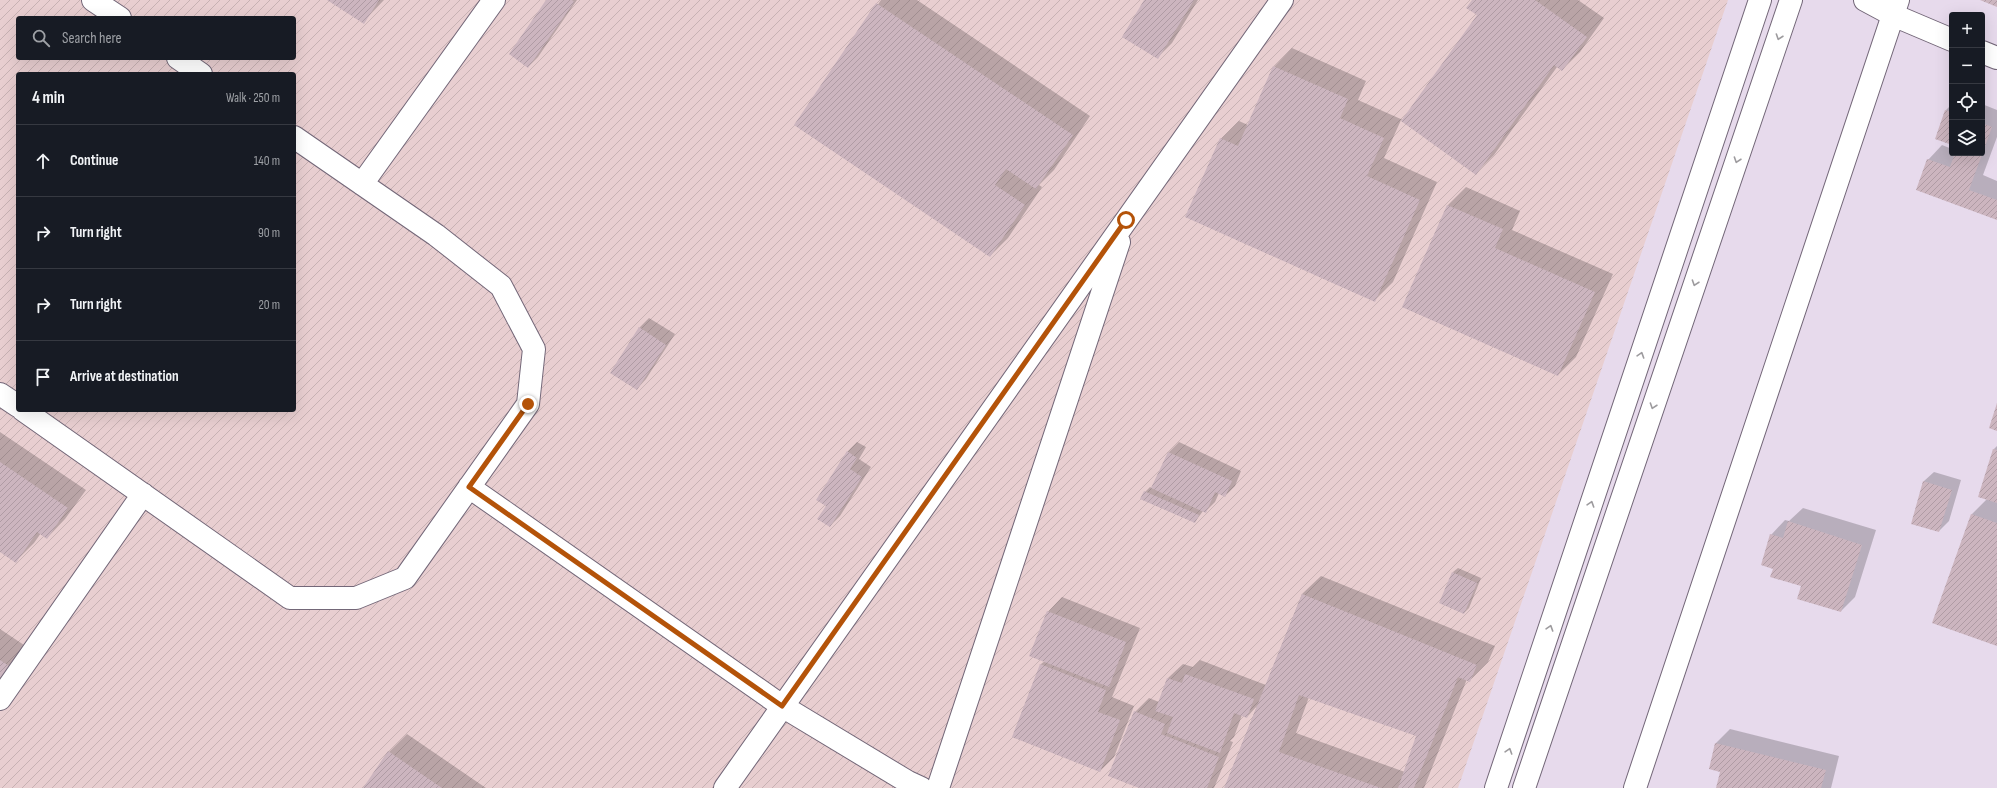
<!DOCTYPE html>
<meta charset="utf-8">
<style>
:root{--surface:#171b24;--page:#20242c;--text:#f1f3f6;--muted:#9ea1a6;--line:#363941}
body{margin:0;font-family:"Sofia Sans Condensed",sans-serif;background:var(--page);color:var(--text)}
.controls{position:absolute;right:12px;top:12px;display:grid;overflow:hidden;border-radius:4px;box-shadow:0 4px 16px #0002}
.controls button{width:36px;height:36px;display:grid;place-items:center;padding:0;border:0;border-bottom:1px solid var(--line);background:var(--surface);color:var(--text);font:20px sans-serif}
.stop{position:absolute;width:12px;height:12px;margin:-9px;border:3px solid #b45309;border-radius:50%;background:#fff}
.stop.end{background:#b45309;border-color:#fff;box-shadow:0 1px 4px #0008}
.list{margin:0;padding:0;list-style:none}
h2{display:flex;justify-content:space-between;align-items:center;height:52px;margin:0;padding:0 16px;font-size:17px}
h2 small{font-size:13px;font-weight:400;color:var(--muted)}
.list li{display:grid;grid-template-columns:26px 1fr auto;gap:12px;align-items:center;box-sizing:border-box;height:72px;padding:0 16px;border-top:1px solid var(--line)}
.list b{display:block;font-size:15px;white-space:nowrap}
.list em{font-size:13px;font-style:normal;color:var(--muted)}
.icon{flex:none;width:22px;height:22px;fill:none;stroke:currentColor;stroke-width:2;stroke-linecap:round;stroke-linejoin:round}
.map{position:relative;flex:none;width:1997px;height:788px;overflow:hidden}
.search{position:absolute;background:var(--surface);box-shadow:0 4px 16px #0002;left:16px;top:16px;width:280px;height:44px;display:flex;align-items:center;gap:10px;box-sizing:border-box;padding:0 14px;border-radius:4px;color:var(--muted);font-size:15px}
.panel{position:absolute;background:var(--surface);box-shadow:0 4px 16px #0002;left:16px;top:72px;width:280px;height:340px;border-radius:4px}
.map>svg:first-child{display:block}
</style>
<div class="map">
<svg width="1997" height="788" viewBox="0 0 1997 788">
<defs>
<pattern id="industrial-furrows" width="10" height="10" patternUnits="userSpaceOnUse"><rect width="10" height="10" fill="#e8ced0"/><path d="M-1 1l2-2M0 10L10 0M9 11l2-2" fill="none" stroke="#c7b1b3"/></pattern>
<pattern id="building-hatch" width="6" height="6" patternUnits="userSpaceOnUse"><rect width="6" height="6" fill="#ccb5bf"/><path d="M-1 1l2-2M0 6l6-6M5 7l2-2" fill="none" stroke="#af9ba4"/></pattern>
</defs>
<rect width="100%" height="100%" fill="#e7daec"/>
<!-- industrial -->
<path fill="url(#industrial-furrows)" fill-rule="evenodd" d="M0 0H1728L1458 788H0ZM18 18H294V58H18ZM18 74H294V410H18Z"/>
<!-- shadow -->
<path fill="#0003" fill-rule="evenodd" d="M329 0H384L363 22Z
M548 0H577L538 57 528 67Z
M881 0H917L1090 116 1054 170 1039 185 1042 187 1008 238 990 256 796 125Z
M1145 0H1198L1172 43 1157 58Z
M1473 0H1578L1604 18 1580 52 1562 70 1557 67 1494 155 1476 173 1401 120 1384 158 1437 182 1393 282 1374 301 1221 139 1239 121 1248 125 1274 67 1292 48 1366 81 1358 100 1403 120 1478 15Z
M1952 104V144L1946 110Z
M1982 104 1997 110V137L1983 175 1997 181V219L1928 160 1942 145 1952 149V153H1982Z
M1466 187 1520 211 1512 230 1613 274 1576 357 1558 375 1403 307 1448 205Z
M649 318 675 334 646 379 637 389 611 372 640 327Z
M0 432 86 490 65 519 47 538 41 533 34 543 16 561 0 550Z
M857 442 866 447 859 459 871 467 840 516 830 526 827 505 817 500 848 451Z
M1179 442 1241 471 1235 486 1225 496 1219 493 1215 502 1205 512 1203 511 1195 522 1145 492 1150 487 1152 488 1169 452Z
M1997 446V645L1933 622 1972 514 1987 499 1993 450Z
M1934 472 1961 480 1949 521 1939 531 1924 481Z
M1803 508 1876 530 1855 597 1841 611 1774 568 1771 535 1785 520 1789 521Z
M1458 568 1481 578 1469 608 1464 613 1453 572Z
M1321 576 1495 646 1488 662 1470 680 1467 679 1424 788H1225L1257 706 1247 717 1242 715 1234 737 1230 741 1233 742 1214 788H1141L1135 712 1149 698 1159 702 1168 678 1183 664 1193 667 1200 660 1266 685 1302 594ZM1309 697 1418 736 1405 772 1296 733Z
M1062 597 1140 628 1112 697 1134 706 1114 757 1100 771 1013 737 1041 664 1045 661 1048 612Z
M0 629 30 649 0 693Z
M1730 729 1839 756 1831 788H1717L1721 771 1710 768 1716 743Z
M407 734 486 788H364L389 752Z"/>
<!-- building -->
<path fill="url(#building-hatch)" d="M327 0H379L364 24Z
M546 0H572L574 2 528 68 509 54Z
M1144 0H1194L1158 59 1122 37Z
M1472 0H1535L1587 37 1562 71 1554 65 1476 175 1401 121 1477 15 1466 8Z
M1980 0H1997V7Z
M876 3 1073 135 1036 189 1006 169 995 185 1025 205 990 257 794 125Z
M1273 66 1348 99 1340 118 1384 138 1367 176 1420 200 1375 302 1185 217 1220 138 1238 146Z
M1945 110 1952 112V145L1935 139Z
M1982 123 1992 127 1969 190 1997 200V220L1916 190 1927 159 1950 167 1955 153H1982Z
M1447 205 1503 229 1495 248 1595 292 1558 376 1402 307Z
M639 327 666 345 637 390 610 373Z
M1997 403V431L1989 428Z
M1993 449 1997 450V503L1978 497Z
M847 451 857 458 850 469 862 477 830 527 817 519 826 506 816 500Z
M1168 452 1232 481 1225 497 1215 492 1206 513 1151 488Z
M0 462 68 508 47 539 37 532 16 563 0 552Z
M1923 481 1952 490 1939 532 1911 524Z
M1144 491 1199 515 1195 523 1140 499Z
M1971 514 1997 523V646L1932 623Z
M1788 521 1862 545 1841 612 1797 599 1801 586 1770 577 1773 569 1761 565 1770 534 1783 538Z
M1452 572 1477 583 1464 614 1439 603Z
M1302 594 1477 665 1470 682 1458 677 1414 788H1398L1416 736 1299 695 1279 752 1381 788H1224Z
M1047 611 1126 642 1109 687 1029 656Z
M0 660 12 668 0 686Z
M1040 664 1106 690 1098 712 1120 720 1100 772 1012 737Z
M1185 674 1254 699 1247 718 1234 713 1220 753 1167 733 1173 717 1155 711 1167 678 1182 683Z
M1134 711 1165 724 1161 734 1219 757 1207 788H1139L1108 776Z
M1715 743 1826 770 1821 788H1716L1720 772 1709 769Z
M388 751 442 788H363Z"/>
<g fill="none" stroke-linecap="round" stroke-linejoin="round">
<!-- minor casing -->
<g stroke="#736778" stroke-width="24">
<path id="minor" d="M93 0 120 18
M1865 0 1893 15 1952 40
M1982 52 1997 58
M178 58 201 74
M362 184 494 0
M0 394 18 406
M23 410 290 598H356L405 578 528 404 534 349 501 286 436 235 294 137
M469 487 782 706 908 782 921 788
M0 699 143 494
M725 788 1282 0
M938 788 1119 242
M1635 788 1898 0"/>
</g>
<!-- tertiary casing -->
<g stroke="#736778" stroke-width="24">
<path id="tertiary" d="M1496 788 1760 0
M1524 788 1791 0"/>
</g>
<!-- minor -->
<use href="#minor" stroke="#fff" stroke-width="22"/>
<!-- tertiary -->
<use href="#tertiary" stroke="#fff" stroke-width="22"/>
</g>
<!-- one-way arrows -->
<defs><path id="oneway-chevron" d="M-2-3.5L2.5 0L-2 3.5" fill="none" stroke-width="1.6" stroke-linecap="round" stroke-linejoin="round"/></defs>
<g stroke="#9d9b9e">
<use href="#oneway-chevron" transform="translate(1779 37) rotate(109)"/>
<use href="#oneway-chevron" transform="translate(1737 160) rotate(109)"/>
<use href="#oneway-chevron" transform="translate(1695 283) rotate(109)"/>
<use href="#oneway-chevron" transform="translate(1641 355) rotate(-72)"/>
<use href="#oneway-chevron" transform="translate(1653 406) rotate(109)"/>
<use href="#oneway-chevron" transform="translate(1591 504) rotate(-72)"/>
<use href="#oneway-chevron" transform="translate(1550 628) rotate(-72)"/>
<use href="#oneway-chevron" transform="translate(1509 751) rotate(-72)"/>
</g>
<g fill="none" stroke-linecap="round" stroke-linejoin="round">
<!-- route -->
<path stroke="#b45309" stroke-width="5" d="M528 404 469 487 782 706 1126 220"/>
</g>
</svg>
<div class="controls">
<button>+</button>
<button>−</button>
<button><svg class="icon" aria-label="locate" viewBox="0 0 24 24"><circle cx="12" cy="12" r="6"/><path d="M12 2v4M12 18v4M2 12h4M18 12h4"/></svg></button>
<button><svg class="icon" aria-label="layers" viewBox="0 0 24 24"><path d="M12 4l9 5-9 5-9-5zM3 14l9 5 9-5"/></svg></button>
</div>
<div class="stop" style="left:1126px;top:220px"></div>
<div class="stop end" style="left:528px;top:404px"></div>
<div class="search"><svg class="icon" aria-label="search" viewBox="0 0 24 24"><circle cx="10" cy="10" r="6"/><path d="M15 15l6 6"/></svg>Search here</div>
<section class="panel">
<h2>4 min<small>Walk · 250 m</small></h2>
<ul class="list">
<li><svg class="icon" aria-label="ahead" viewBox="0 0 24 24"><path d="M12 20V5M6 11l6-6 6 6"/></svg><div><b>Continue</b></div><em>140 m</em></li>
<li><svg class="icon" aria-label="right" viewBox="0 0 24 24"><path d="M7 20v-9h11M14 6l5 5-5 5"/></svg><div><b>Turn right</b></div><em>90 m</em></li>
<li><svg class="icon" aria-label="right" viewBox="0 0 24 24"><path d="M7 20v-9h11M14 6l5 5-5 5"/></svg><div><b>Turn right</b></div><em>20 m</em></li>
<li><svg class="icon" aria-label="arrive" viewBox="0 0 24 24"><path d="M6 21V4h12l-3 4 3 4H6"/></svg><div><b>Arrive at destination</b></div></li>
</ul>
</section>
</div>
